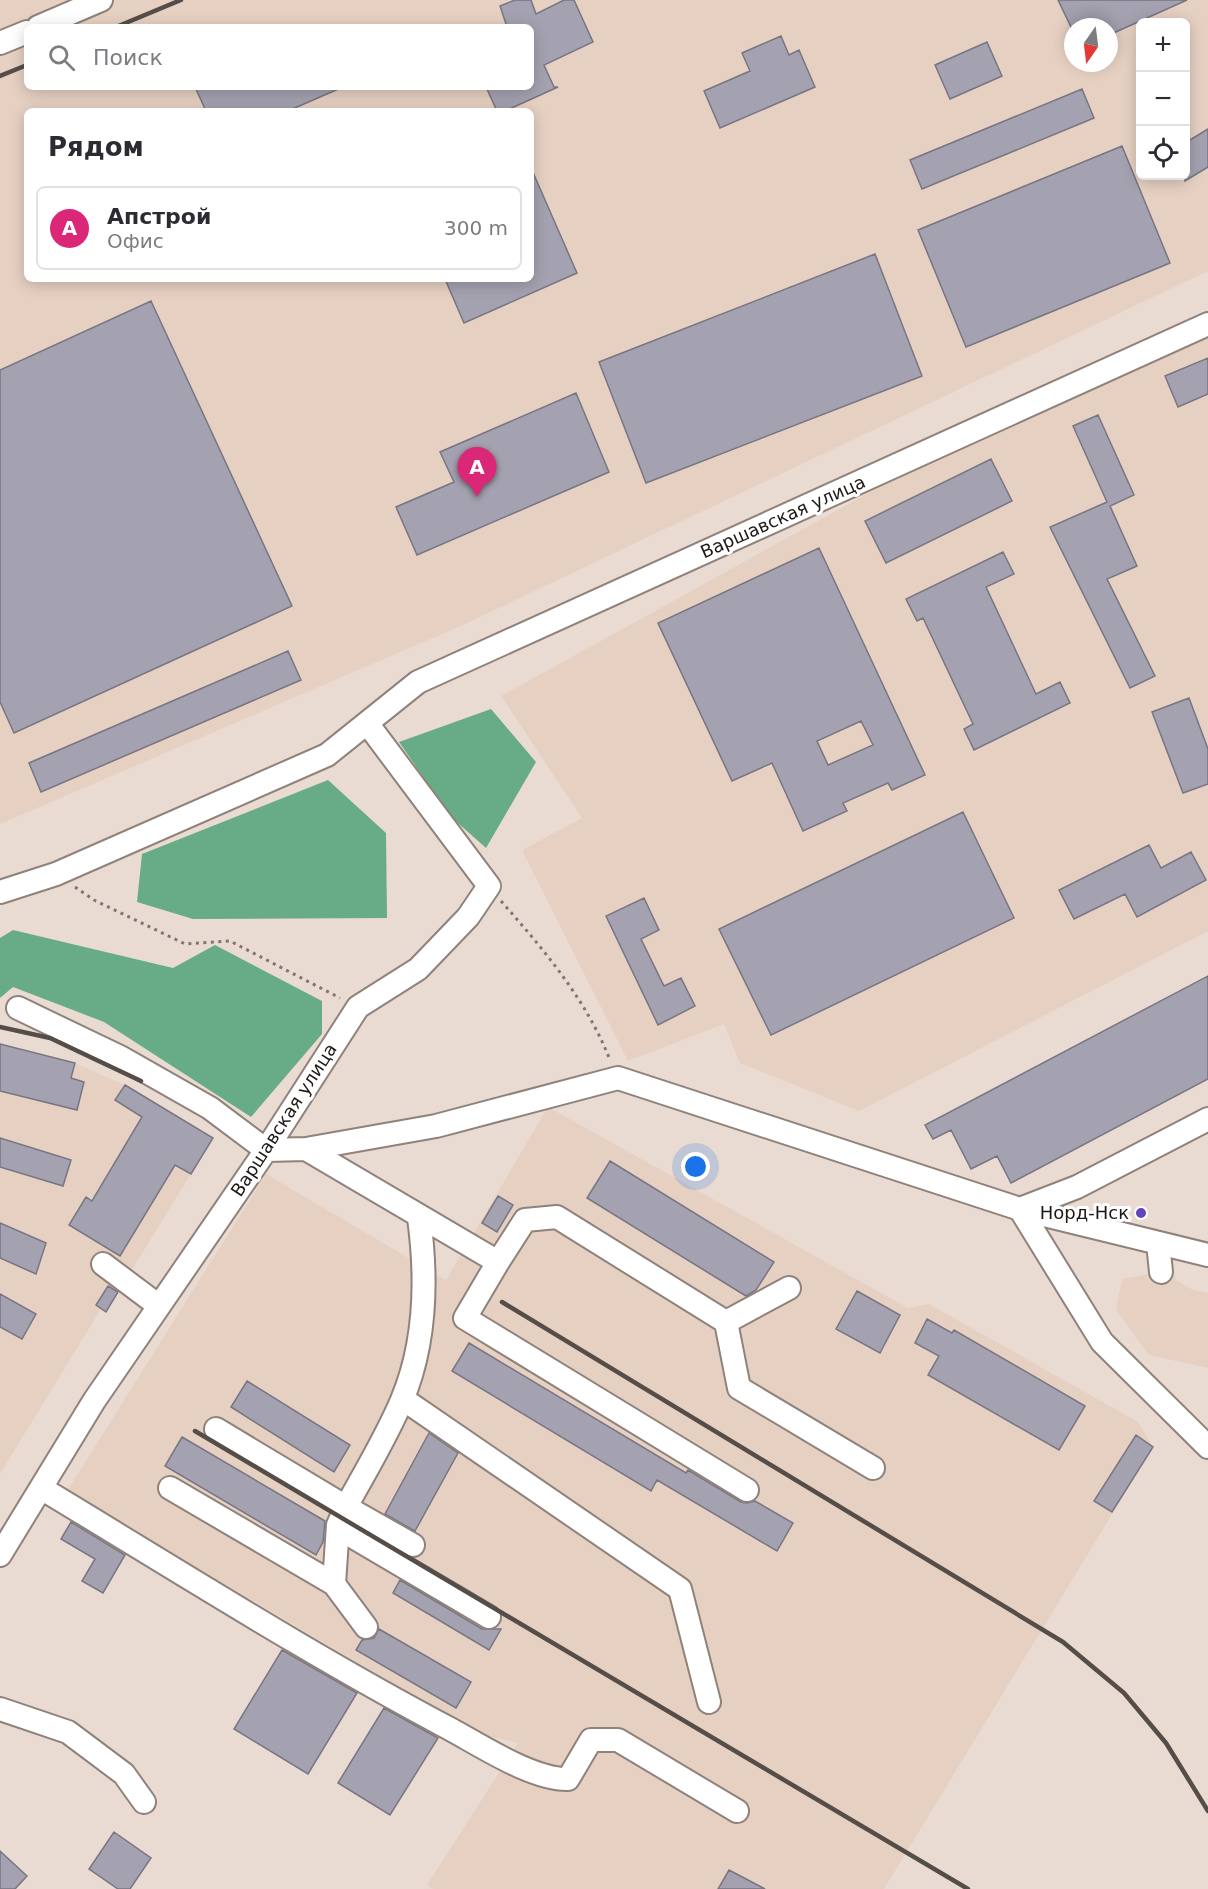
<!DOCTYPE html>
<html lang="ru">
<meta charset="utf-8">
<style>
:root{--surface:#fff;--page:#f2f2f3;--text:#2b2b33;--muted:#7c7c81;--line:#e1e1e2;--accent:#db2777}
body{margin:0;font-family:"DejaVu Sans",sans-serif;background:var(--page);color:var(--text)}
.controls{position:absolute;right:18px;top:18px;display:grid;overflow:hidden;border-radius:9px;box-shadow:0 3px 15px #0003}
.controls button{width:54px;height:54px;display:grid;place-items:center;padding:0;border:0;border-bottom:2px solid var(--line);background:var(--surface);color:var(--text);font:30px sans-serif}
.compass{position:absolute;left:1064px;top:18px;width:54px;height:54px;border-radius:50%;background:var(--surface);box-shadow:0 3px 15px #0003;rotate:194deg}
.you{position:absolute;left:696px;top:1167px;width:21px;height:21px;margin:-15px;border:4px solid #fff;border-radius:50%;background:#1a73e8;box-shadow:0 0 0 9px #1a73e833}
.badge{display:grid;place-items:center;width:39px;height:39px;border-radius:50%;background:var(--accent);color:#fff;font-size:20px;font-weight:700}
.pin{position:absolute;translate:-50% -50px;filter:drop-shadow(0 2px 3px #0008)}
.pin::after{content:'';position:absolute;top:32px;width:21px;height:18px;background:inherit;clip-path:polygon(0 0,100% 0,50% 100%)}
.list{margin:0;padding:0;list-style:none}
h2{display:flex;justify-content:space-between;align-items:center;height:78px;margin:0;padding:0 24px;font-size:26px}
h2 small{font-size:20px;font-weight:400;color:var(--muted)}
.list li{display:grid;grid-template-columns:39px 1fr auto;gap:18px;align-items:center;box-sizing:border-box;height:84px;margin:0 12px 12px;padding:0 12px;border:2px solid var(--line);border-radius:9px}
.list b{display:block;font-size:22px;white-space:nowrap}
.list p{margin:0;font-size:20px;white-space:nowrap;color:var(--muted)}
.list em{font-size:20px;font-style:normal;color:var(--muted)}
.icon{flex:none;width:33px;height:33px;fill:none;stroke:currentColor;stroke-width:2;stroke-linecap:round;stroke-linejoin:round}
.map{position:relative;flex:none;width:1208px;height:1889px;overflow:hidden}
.search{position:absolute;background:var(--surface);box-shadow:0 3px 15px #0003;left:24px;top:24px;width:510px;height:66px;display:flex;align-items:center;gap:15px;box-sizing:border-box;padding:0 21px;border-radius:9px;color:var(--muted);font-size:22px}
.panel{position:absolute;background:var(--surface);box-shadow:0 3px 15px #0003;left:24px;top:108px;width:510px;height:174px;border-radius:9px}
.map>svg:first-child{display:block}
</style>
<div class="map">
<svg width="1208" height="1889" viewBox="0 0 1208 1889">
<rect width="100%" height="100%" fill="#eadbd2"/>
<!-- built -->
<path fill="#e6d0c2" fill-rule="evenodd" d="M0 0H1208V271L463 625 0 824ZM1140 22H1186V176H1140ZM27 27H531V87H27ZM1073 27H1109V63H1073ZM27 111H531V279H27Z
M1208 310V931L859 1111 740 1063 724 1024 628 1061 522 850 582 818 501 696 1171 326Z
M0 1044 75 1063 125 1085 213 1138 106 1312 101 1309 0 1474Z
M548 1107 908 1308 929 1304 1138 1422 1153 1447 884 1889H433L427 1885 518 1743 479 1734 67 1491 266 1174 446 1280Z
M1171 1270 1177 1281 1193 1290 1208 1293V1368L1149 1355 1116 1310 1122 1279Z"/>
<!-- forest -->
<path fill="#68ac87" d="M491 709 536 762 486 848 450 816 399 742Z
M328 780 386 833 387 918 193 919 137 902 142 854Z
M13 930 173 968 215 945 322 1001V1034L251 1117 104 1022 13 987 0 998V938Z"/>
<!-- building -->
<path fill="#a4a2b0" stroke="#787583" stroke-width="1.5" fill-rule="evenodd" d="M515 0H531L536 14 564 0H574L593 42 544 65 554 87H558L505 111H497L486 87H531V27H507L500 6Z
M1058 0H1187L1109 35V27H1071Z
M781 36 789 55 799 50 815 87 720 128 704 91 750 71 742 53Z
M987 42 1002 76 950 99 935 65Z
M195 87H343L288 111H206Z
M1082 89 1094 118 922 189 910 160Z
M1208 129V167L1185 181V143Z
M1122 146 1170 263 966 347 918 230Z
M531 168 577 273 464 323 445 279H531Z
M875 254 922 376 646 483 599 362Z
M151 301 292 606 14 733 0 702V370Z
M1208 358V394L1178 407 1165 376Z
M576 393 609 472 417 555 396 507 454 482 440 452Z
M1098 415 1134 495 1110 506 1137 566 1107 579 1155 676 1130 688 1050 527 1107 502 1073 426Z
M991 459 1012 501 886 563 865 521Z
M819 548 925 775 892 790 888 783 843 803 847 811 803 831 772 763 732 781 658 623ZM861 721 873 745 828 765 817 741Z
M1003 552 1014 574 986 587 1036 694 1060 682 1070 703 974 750 964 729 973 724 923 618 917 621 906 599Z
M288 651 301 680 41 792 29 763Z
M1189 698 1208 749V784L1183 793 1152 712Z
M963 812 1014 918 771 1035 719 929Z
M1149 845 1161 868 1191 852 1206 880 1137 917 1125 894 1074 919 1059 890Z
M644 898 659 930 641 939 664 986 681 978 695 1006 658 1025 606 916Z
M1208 976V1079L1011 1183 997 1156 971 1169 951 1130 933 1139 925 1125Z
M0 1044 75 1063 71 1078 84 1082 77 1110 0 1091Z
M125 1085 213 1138 191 1174 175 1165 120 1256 69 1225 86 1197 92 1201 142 1117 115 1100Z
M0 1138 71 1160 63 1186 0 1167Z
M610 1161 774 1262 756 1290 746 1296 587 1198Z
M498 1196 513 1205 497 1232 482 1223Z
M0 1223 46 1243 36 1274 0 1258Z
M108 1286 118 1292 106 1312 96 1305Z
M857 1291 900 1315 880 1353 836 1329Z
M0 1294 36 1314 22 1339 0 1327Z
M927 1319 952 1333 954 1330 1085 1406 1059 1450 928 1375 939 1356 915 1343Z
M469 1343 686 1473 688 1470 741 1502 747 1503 755 1501 793 1523 777 1551 657 1480 651 1491 452 1371Z
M247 1381 350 1445 334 1472 231 1407Z
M429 1433 458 1453 415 1531 385 1514Z
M1136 1435 1153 1447 1112 1512 1094 1501Z
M182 1437 325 1521 323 1542 316 1555 165 1466Z
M71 1522 125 1555 103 1593 82 1581 95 1559 61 1539Z
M400 1580 482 1629H501L489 1650 393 1593Z
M379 1629 471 1682 456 1708 356 1650 362 1640 374 1638Z
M282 1650 357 1693 308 1774 234 1729Z
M384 1708 438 1738 390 1815 338 1783Z
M114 1832 151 1858 130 1889H118L89 1869Z
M0 1851 27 1876 15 1889H0Z
M729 1870 765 1889H718Z"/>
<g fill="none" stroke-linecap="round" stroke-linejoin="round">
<!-- minor casing -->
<g stroke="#8f827a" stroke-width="26">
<path id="minor" d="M38 27 101 0
M0 43 27 32
M0 892 56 874 327 755 418 682 1208 324
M18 1008 122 1058 210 1108 266 1150 306 1149 436 1126 618 1078 1020 1209 1102 1342 1208 1447
M306 1149 498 1262 525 1220 557 1217 726 1322 789 1288
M1020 1209 1077 1187 1208 1119
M1020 1209 1208 1255
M1158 1243 1161 1272
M498 1262 465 1318 747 1490
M103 1264 159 1306
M726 1322 739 1388 873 1468
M403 1399 680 1589 709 1702
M216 1429 346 1507 338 1525 334 1584
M41 1488C177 1570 312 1656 452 1730 483 1747 534 1780 568 1779L591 1740H618L737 1811
M170 1488 334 1584 366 1627
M338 1528 489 1617
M413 1545 346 1507C365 1472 387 1436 402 1400 426 1343 427 1277 419 1218
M0 1555 94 1401 266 1150 358 1007 418 969 468 917 489 886 367 723
M0 1709 68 1732 124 1774 144 1802"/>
</g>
<!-- path -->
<path stroke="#807670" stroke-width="3" stroke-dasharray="3 4.5" stroke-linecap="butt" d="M75 887 94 900 185 944 230 941 340 998
M501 901C544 950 586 999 610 1060"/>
<!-- minor -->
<use href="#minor" stroke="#fff" stroke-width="22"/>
<!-- rail -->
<path stroke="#554d48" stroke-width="4.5" d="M116 27 181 0
M0 76 27 65
M0 1027 50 1038 141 1081
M502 1302 1063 1642 1124 1693 1166 1743 1208 1811
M195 1431 968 1889"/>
</g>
<!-- markers -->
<circle fill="#6143bc" stroke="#fff" stroke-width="2" cx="1141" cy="1213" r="6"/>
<g text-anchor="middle" stroke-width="6" stroke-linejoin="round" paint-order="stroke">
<!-- street labels -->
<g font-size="18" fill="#1d1815" stroke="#fff">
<text transform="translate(783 517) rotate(-24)" y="6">Варшавская улица</text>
<text transform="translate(284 1120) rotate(-57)" y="6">Варшавская улица</text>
</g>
<!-- poi labels -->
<g font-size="18" fill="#1d1815" stroke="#fff" text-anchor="end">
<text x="1129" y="1219">Норд-Нск</text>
</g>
</g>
</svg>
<div class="controls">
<button>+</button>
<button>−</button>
<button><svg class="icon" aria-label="locate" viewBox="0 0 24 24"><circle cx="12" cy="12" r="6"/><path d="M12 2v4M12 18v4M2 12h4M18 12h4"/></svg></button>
</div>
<svg class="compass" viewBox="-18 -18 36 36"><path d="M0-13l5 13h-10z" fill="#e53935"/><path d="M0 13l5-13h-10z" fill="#7c7c81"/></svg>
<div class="you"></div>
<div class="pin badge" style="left:477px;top:497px">A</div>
<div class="search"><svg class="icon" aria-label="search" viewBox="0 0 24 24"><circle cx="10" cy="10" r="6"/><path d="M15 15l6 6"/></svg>Поиск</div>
<section class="panel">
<h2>Рядом<small></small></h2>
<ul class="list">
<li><span class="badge">A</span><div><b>Апстрой</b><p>Офис</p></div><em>300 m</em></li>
</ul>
</section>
</div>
